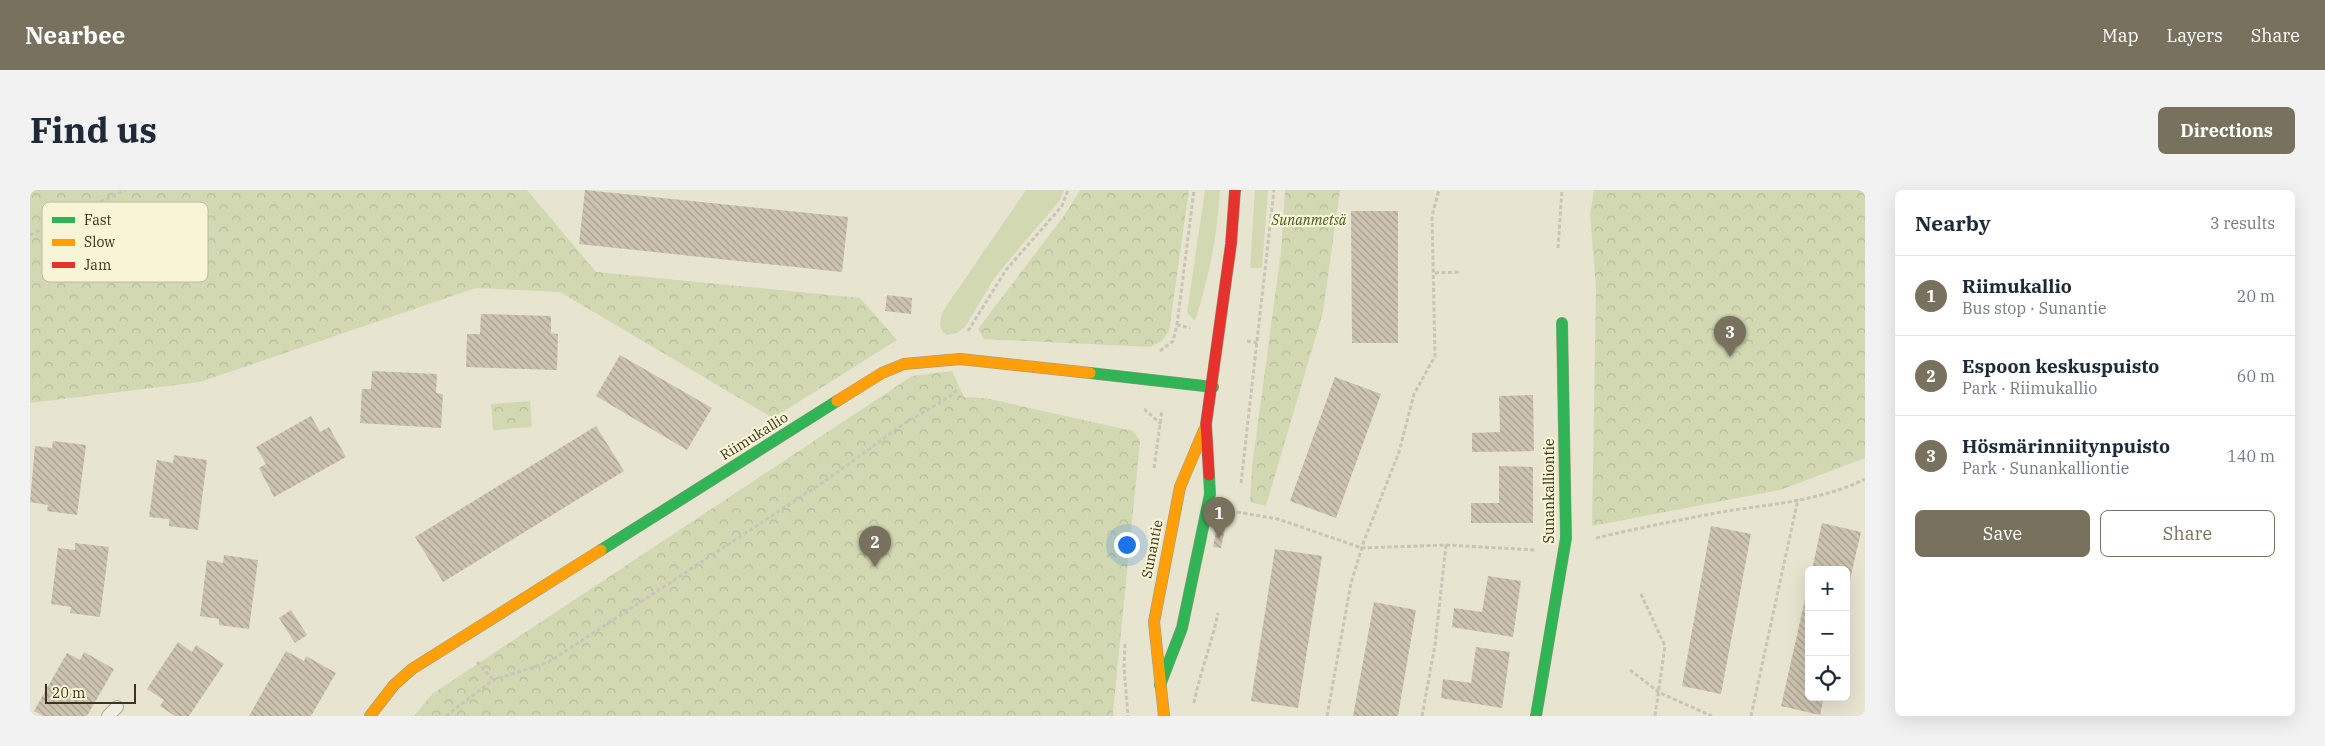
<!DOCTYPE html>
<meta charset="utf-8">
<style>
:root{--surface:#fff;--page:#f2f2f3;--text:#1f2937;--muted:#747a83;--line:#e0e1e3;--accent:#78715d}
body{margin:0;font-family:"IBM Plex Serif",serif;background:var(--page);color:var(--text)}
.controls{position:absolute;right:15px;bottom:15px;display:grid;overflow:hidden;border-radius:8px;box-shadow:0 5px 20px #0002}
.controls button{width:45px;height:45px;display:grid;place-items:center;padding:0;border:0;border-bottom:1px solid var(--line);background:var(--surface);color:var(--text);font:25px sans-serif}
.scale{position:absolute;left:15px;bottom:12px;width:91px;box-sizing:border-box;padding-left:5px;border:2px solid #3d331f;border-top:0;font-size:14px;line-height:18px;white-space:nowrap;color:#3d331f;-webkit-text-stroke:4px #f8f4d6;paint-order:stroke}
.you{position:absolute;left:1096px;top:354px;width:18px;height:18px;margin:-12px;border:4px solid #fff;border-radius:50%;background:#1a73e8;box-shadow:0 0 0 8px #1a73e833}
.badge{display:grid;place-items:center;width:32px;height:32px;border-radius:50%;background:var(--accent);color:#fff;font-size:16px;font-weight:700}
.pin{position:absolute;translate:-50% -41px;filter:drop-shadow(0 1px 2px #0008)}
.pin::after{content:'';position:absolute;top:26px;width:18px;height:15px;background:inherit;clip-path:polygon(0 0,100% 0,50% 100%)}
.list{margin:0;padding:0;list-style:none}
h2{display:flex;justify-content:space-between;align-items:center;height:65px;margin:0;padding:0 20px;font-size:21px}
h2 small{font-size:16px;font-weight:400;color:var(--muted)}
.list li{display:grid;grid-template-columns:32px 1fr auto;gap:15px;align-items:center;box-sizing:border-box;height:80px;padding:0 20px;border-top:1px solid var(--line)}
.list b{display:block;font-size:19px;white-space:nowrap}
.list p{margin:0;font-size:16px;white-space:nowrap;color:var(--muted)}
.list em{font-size:16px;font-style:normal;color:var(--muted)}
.actions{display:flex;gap:10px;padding:15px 20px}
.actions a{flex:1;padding:11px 0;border:1px solid var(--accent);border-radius:8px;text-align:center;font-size:18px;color:var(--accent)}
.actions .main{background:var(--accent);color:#fff}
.icon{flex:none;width:28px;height:28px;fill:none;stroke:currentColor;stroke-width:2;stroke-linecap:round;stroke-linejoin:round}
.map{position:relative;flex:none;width:1835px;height:526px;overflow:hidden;border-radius:8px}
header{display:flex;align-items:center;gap:30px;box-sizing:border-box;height:70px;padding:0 25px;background:var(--accent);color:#fff}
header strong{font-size:24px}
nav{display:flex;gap:28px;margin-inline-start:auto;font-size:18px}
.intro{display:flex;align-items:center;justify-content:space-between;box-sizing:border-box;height:120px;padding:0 30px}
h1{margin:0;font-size:35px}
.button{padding:12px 22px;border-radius:8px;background:var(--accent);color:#fff;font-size:18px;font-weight:700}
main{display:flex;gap:30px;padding:0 30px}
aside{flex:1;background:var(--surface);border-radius:8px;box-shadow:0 5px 20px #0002}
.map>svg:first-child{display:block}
</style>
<header>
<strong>Nearbee</strong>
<nav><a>Map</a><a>Layers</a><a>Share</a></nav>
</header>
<div class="intro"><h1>Find us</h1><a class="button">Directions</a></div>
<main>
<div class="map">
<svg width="1835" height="526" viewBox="0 0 1835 526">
<defs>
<pattern id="forest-crowns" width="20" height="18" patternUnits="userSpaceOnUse" patternTransform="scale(1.25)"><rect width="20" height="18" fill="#d2d9b2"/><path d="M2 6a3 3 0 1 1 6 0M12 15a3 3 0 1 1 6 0" fill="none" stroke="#b5bb99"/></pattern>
<pattern id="building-back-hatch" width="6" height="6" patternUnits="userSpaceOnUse" patternTransform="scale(1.25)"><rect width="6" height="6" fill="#ccc3b0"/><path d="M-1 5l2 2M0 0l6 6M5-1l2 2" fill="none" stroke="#a79f8f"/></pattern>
</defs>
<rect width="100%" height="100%" fill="#e7e4d0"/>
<!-- grass -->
<path fill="#d2d9b2" d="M996 0H1034L1030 10 965 87 935 137 927 143 917 145C907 138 910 130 913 121Z
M1175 0H1190C1187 48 1179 86 1165 131L1157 123Z
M1225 0H1238L1232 78H1220Z"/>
<!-- forest -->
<path fill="url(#forest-crowns)" d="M0 0H497L566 82 830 108 867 150 743 228 530 102 446 98 170 192 0 213Z
M1050 0H1159L1139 141 1132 151 1120 157 954 149 948 139 1036 23Z
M1255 0H1310L1293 122 1236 316 1220 312 1222 277 1251 61Z
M1564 0H1835V268L1750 300 1562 336 1566 97 1560 24Z
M922 181 934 207 955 208 1103 241 1110 251 1083 522 1084 526H384L402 504 882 186Z
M500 211 502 237 463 240 461 214Z"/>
<!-- building -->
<path fill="url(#building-back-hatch)" d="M555 0 818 27 812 82 549 54Z
M1321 21H1368V153H1322Z
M857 105 882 108 881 124 855 121Z
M451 124 521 126V143L528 144 527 180 436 177 437 144H450Z
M590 165 682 218 657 260 566 206Z
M342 181 407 184 406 203 413 204 411 238 330 233 332 199H341Z
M1305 187 1351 204 1306 328 1260 311Z
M1503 205 1504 261 1442 262V243L1470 242 1469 206Z
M281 226 290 242 299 237 316 267 244 307 229 278 236 274 226 257Z
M566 236 594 281 413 392 385 347Z
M23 251 56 255 47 325 17 321 18 315 0 312 5 256 22 258Z
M144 265 177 270 168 340 139 336V329L119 327 127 270 143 273Z
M1469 276 1503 277V333H1441V313H1469Z
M1792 333 1831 342 1817 403 1816 380H1782Z
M1681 336 1721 344 1691 504 1652 496Z
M1187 337 1195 339 1191 358 1183 357Z
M45 353 79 357 70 427 40 423 41 417 21 414 28 358 45 360Z
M1245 359 1292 366 1268 518 1221 511Z
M194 365 228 370 219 439 189 435V429L170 426 177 370 193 373Z
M1458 386 1491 391 1483 447 1422 437 1424 418 1452 422Z
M1778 396 1779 507H1794L1790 525 1751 516Z
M1344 412 1386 420 1368 526H1323Z
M261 420 277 445 265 453 249 428Z
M148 452 162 462 166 455 194 474 159 526H145L130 516 134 510 117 499Z
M1446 457 1480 462 1472 518 1411 508 1413 489 1441 493Z
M256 461 274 471 276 466 306 483 281 526H219Z
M54 462 84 479 57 526H13L4 521 37 463 50 470Z"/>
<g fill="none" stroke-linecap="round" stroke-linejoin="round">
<!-- lane casing -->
<g stroke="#ada998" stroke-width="14">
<path id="lane" d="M78 526 87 517"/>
</g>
<!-- fast casing -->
<g stroke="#9c9888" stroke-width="12">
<path id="fast" d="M1060 183 1183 197
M571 360 807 211
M1130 495 1152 438 1180 304 1179 285
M1506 526 1536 348 1532 133"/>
</g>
<!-- slow casing -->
<g stroke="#9c9888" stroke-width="12">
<path id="slow" d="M807 211 852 183 874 174 930 169 1060 183
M340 526 364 495 382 479 571 360
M1134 526 1124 432 1150 297 1174 240"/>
</g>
<!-- jam casing -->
<g stroke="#9c9888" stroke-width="12">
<path id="jam" d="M1179 285 1176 234 1201 54 1205 0"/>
</g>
<!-- path -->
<path stroke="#c8c5b8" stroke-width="3" stroke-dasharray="4 2.5" stroke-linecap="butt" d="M0 45 95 0
M1528 58 1532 0
M1405 83 1431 82
M1147 135 1164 0
M938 141 976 80 1032 16 1038 0
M1217 151 1227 153
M1130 161 1143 151 1147 135 1160 138
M1114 219 1131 234
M1124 278 1132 220
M1211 293 1244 0
M1207 322 1248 329 1332 358 1416 355 1506 360
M1566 348C1609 338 1653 329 1697 321 1744 314 1793 310 1835 289
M1611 404 1635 456 1625 526
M1095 454 1094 478 1098 526
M447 472 463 490
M1600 480 1630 503 1682 526
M1164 513C1170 482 1182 453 1188 423
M416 526 463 490 519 472 798 289 872 235 919 207 927 200
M1297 526 1321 393 1334 351 1369 262 1384 204 1405 166 1402 26 1409 0
M1392 526 1405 455 1416 355
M1721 526 1768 309
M1835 526V525"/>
<!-- lane -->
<use href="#lane" stroke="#efede2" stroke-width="12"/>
<!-- fast -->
<use href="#fast" stroke="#30b455" stroke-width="11"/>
<!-- slow -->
<use href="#slow" stroke="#ff9f0a" stroke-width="11"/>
<!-- jam -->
<use href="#jam" stroke="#e5322d" stroke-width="11"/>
</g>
<g text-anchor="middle" stroke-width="4.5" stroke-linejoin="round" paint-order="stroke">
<!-- park labels -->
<g font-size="14" font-style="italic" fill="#435b24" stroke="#f8f4d6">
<text x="1279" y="35">Sunanmetsä</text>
</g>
<!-- street labels -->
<g font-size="14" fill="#3d331f" stroke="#f8f4d6">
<text transform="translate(724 246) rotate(-32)" y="5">Riimukallio</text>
<text transform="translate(1519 301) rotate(-90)" y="5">Sunankalliontie</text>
<text transform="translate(1122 359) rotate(-79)" y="5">Sunantie</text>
</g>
</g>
<!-- legend -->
<rect x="12" y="12" width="166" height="80" rx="8" fill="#f8f4d6" stroke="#c0ba9f" stroke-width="1"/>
<rect x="22" y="27" width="23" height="6" fill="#30b455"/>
<rect x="22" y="49" width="23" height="7" fill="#ff9f0a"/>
<rect x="22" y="72" width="23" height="6" fill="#e5322d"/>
<g font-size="14" fill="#3d331f">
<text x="54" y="35">Fast</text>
<text x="54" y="57">Slow</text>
<text x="54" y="80">Jam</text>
</g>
</svg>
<div class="controls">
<button>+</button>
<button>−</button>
<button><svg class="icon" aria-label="locate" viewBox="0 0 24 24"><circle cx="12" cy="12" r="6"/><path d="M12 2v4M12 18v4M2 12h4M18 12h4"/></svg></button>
</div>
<div class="scale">20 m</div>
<div class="you"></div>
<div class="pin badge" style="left:1189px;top:348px">1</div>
<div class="pin badge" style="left:845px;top:377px">2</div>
<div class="pin badge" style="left:1700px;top:167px">3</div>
</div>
<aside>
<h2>Nearby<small>3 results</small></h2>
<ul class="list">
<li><span class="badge">1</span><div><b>Riimukallio</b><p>Bus stop · Sunantie</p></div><em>20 m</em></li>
<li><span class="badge">2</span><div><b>Espoon keskuspuisto</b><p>Park · Riimukallio</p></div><em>60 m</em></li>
<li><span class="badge">3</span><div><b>Hösmärinniitynpuisto</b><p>Park · Sunankalliontie</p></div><em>140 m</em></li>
</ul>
<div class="actions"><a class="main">Save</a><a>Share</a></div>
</aside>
</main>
